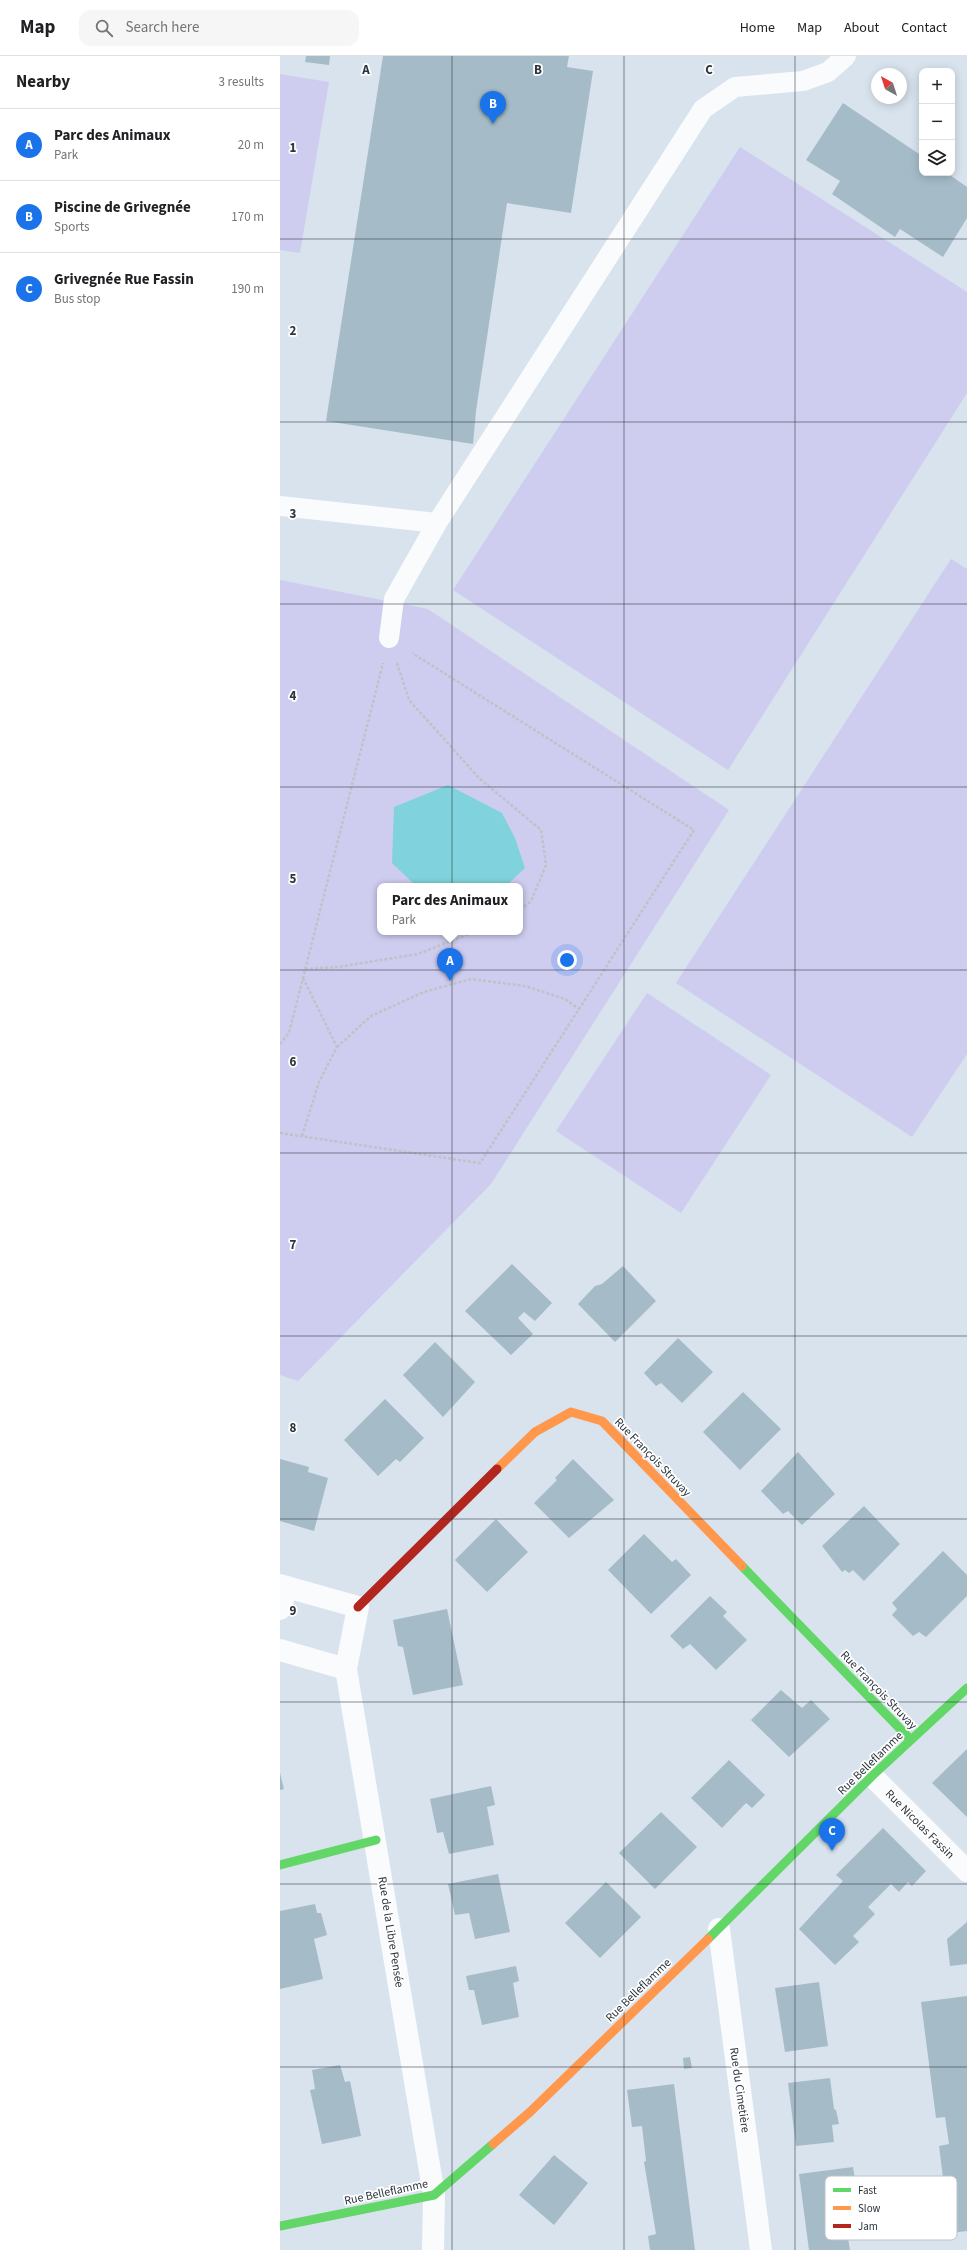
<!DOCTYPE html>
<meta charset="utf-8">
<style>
:root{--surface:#fff;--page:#f6f6f6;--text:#202124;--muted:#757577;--line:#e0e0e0;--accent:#1a73e8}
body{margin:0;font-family:"Source Sans 3",sans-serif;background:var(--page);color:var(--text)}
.controls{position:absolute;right:12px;top:12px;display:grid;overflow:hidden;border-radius:8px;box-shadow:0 2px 10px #0003}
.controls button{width:36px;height:36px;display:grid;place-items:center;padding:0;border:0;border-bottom:1px solid var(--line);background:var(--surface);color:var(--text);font:20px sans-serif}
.compass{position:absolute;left:591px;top:12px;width:36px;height:36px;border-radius:50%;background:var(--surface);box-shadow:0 2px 10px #0003;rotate:321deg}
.you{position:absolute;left:287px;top:904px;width:14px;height:14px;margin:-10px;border:3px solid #fff;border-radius:50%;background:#1a73e8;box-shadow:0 0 0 6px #1a73e833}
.badge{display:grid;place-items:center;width:26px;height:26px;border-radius:50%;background:var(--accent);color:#fff;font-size:13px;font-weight:700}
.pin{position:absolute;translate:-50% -33px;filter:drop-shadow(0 1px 2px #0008)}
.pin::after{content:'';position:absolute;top:21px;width:14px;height:12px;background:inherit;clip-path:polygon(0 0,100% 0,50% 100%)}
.popup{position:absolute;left:97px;top:827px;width:146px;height:52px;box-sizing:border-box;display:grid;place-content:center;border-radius:8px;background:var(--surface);filter:drop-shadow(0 1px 3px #0005);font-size:13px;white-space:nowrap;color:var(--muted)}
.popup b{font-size:15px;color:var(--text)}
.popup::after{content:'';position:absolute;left:50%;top:100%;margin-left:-8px;border:8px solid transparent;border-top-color:var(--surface)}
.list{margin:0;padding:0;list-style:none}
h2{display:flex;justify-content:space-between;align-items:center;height:52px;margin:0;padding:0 16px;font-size:17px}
h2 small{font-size:13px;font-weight:400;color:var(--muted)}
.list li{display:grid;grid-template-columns:26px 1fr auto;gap:12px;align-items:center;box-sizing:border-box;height:72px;padding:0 16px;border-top:1px solid var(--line)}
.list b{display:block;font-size:15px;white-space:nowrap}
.list p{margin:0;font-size:13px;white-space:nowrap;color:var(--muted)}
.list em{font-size:13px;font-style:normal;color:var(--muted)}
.icon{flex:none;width:22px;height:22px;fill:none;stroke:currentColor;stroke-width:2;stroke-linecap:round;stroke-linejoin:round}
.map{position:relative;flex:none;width:687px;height:2194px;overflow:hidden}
header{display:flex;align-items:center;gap:24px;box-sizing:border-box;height:56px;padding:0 20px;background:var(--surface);border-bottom:1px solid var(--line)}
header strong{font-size:19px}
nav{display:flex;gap:22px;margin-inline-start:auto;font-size:14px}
.search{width:280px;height:36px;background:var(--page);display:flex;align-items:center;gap:10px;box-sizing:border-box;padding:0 14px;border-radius:12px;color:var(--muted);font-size:15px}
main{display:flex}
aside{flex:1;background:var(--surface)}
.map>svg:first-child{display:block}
</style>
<header>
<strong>Map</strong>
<div class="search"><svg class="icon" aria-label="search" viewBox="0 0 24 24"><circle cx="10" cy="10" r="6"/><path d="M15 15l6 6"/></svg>Search here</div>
<nav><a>Home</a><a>Map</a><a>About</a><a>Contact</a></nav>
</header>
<main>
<aside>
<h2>Nearby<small>3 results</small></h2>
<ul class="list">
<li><span class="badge">A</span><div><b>Parc des Animaux</b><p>Park</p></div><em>20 m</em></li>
<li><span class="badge">B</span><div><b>Piscine de Grivegnée</b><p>Sports</p></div><em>170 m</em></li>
<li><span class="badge">C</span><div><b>Grivegnée Rue Fassin</b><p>Bus stop</p></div><em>190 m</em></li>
</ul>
</aside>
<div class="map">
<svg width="687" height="2194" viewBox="0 0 687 2194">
<rect width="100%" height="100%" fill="#d8e3ed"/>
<!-- green -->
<path fill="#cecdf0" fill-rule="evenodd" d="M0 18 49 26 20 197 0 194Z
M460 91 687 236V337L448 714 173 534Z
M671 503 687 513V998L632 1081 396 927Z
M0 524 148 553 449 754 211 1128 18 1325 0 1319ZM100 830H240V876H100Z
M367 937 491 1019 401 1157 276 1075Z"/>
<!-- water -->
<path fill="#80d2dc" d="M168 729 222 757 235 782 245 812 226 830H136L112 807 114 751Z"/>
<!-- building -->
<path fill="#a5bcc8" d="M26 0H50L49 9 25 6Z
M103 0H289L287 11 313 15 291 157 227 147 196 355 193 388 46 365Z
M563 47 642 100V117H667L687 131V162L663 201 620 173 615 181 552 138 560 125 526 104Z
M232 1208 272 1247 255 1265 244 1256 238 1262 253 1278 231 1299 185 1255Z
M343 1210 376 1245 335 1286 298 1248 315 1230 322 1228Z
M398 1282 433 1316 402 1347 381 1327 376 1330 364 1317Z
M155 1286 195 1326 163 1361 123 1319Z
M463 1336 501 1373 460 1414 423 1376Z
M105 1343 144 1382 120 1406 116 1403 98 1420 64 1384Z
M518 1396 555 1438 522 1469 508 1455 503 1458 481 1435Z
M0 1403 29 1411 28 1416 48 1422 34 1475 0 1465Z
M293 1403 334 1444 289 1482 254 1447 277 1424 275 1422Z
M584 1450 620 1488 584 1525 573 1514 569 1517 565 1514 562 1516 542 1490Z
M216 1463 248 1496 207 1536 175 1504Z
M364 1478 392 1506 396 1503 411 1519 371 1558 328 1514Z
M663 1495 687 1519V1540L646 1581 639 1576 633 1580 612 1559 617 1553 612 1547Z
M430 1540 447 1556 443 1560 467 1584 436 1614 410 1588 403 1593 390 1580Z
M167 1553 183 1629 133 1639 123 1591 118 1590 113 1564Z
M501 1634 522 1652 531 1644 550 1663 509 1701 471 1664Z
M687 1693V1761L652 1727Z
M449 1704 485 1739 472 1752 466 1747 442 1772 411 1742Z
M0 1717 4 1733 0 1734Z
M211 1730 215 1749 207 1751 214 1789 169 1798 163 1776 157 1777 150 1743Z
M381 1756 417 1791 375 1833 339 1797Z
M603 1772 646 1815 632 1830 628 1826 619 1836 611 1828 588 1851 595 1858 573 1880 579 1886 555 1909 519 1873 563 1825 556 1819Z
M218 1818 230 1876 195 1883 189 1857 175 1859 168 1828Z
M326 1826 361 1861 320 1902 285 1867Z
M35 1848 37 1857H41L47 1879 34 1883 43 1923 0 1933V1855Z
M687 1866V1908L670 1910 667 1883Z
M236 1910 239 1925 233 1927 239 1961 202 1969 194 1934H189L186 1920Z
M539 1926 548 1990 505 1996 495 1932Z
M687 1940V2175L670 2177 659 2090 669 2088 665 2061 656 2062 641 1946Z
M410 2001 412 2012 404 2013 403 2002Z
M60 2009 65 2026 70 2025 81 2080 42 2088 30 2034 35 2033 32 2014Z
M550 2022 554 2053 556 2054 559 2068 552 2069 554 2086 516 2090 508 2027Z
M394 2028 415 2194H370L368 2180 376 2178 364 2106 366 2105 362 2070 352 2071 347 2034Z
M274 2099 308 2127 274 2169 239 2139Z
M573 2111 578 2144 562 2146 570 2194H529L519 2118Z"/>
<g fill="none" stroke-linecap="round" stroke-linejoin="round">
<!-- path -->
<path stroke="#bdc3c6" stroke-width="2.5" stroke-dasharray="3 2" stroke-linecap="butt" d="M117 607 129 644 199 722 261 774 266 809 251 845 240 854
M25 913 58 911 138 898 194 876
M0 988 9 977 103 607
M57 991 91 960 144 936 191 923 245 930 285 943 299 953
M0 1077 200 1107 414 774 132 597
M22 1080 39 1026 57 991 23 922"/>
<!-- lane -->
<path stroke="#f9fbfc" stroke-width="20" d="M0 450 157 467
M109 582 114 543 157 467 423 53 455 31 523 25 548 16 566 0"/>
<!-- street -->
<path stroke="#f9fbfc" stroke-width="22" d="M0 1529 78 1551 66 1613 0 1594
M0 1553 7 1531
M66 1613 154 2139 153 2194
M592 1720 687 1815
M439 1873 481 2194"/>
<!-- fast -->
<path stroke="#63d668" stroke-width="9" d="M462 1510 631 1684
M0 1809 96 1784
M428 1883 592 1720 687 1632
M0 2170 154 2139 213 2088"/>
<!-- slow -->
<path stroke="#ff974d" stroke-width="9" d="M217 1413 255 1376 291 1356 322 1365 462 1510
M213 2088 250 2056 428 1883"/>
<!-- jam -->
<path stroke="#b3261e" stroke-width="9" d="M78 1551 217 1413"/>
</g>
<!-- grid -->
<path fill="none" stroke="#2c343c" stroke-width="1" stroke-opacity="0.55" d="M172 0V2194M344 0V2194M515 0V2194M0 183H687M0 366H687M0 548H687M0 731H687M0 914H687M0 1097H687M0 1280H687M0 1463H687M0 1646H687M0 1828H687M0 2011H687"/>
<g text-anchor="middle" stroke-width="3.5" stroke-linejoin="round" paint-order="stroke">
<!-- street labels -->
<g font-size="12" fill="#2c343c" stroke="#fff">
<text transform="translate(373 1401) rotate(46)" y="4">Rue François Struvay</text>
<text transform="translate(599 1634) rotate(46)" y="4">Rue François Struvay</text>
<text transform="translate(590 1707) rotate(-44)" y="4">Rue Belleflamme</text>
<text transform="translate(640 1768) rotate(45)" y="4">Rue Nicolas Fassin</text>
<text transform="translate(111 1876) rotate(81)" y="4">Rue de la Libre Pensée</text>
<text transform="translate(358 1934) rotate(-44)" y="4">Rue Belleflamme</text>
<text transform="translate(460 2034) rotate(82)" y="4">Rue du Cimetière</text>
<text transform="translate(106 2136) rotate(-12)" y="4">Rue Belleflamme</text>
</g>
</g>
<!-- legend -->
<rect x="545" y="2120" width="132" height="64" rx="6" fill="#fff" stroke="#c0c2c4" stroke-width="1"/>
<rect x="553" y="2132" width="18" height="4" fill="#63d668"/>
<rect x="553" y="2150" width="18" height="4" fill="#ff974d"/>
<rect x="553" y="2168" width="18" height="4" fill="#b3261e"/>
<g font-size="11" fill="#2c343c">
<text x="578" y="2138">Fast</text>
<text x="578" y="2156">Slow</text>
<text x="578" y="2174">Jam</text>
</g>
<g font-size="13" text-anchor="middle" font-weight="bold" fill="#2c343c" stroke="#fff" stroke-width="3.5" stroke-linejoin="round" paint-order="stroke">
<text x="86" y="18">A</text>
<text x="258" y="18">B</text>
<text x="429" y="18">C</text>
<text x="13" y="96">1</text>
<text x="13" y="279">2</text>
<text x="13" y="462">3</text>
<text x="13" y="644">4</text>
<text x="13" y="827">5</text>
<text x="13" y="1010">6</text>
<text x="13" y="1193">7</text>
<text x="13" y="1376">8</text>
<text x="13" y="1559">9</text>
</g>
</svg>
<div class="controls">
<button>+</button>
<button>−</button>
<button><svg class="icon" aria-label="layers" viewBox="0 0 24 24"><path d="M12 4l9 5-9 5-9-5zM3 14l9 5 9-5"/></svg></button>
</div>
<svg class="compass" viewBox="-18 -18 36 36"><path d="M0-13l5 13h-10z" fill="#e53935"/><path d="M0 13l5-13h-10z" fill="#757577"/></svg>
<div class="you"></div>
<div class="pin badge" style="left:170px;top:925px">A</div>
<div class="popup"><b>Parc des Animaux</b>Park</div>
<div class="pin badge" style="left:213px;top:68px">B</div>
<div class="pin badge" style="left:552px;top:1795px">C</div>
</div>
</main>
